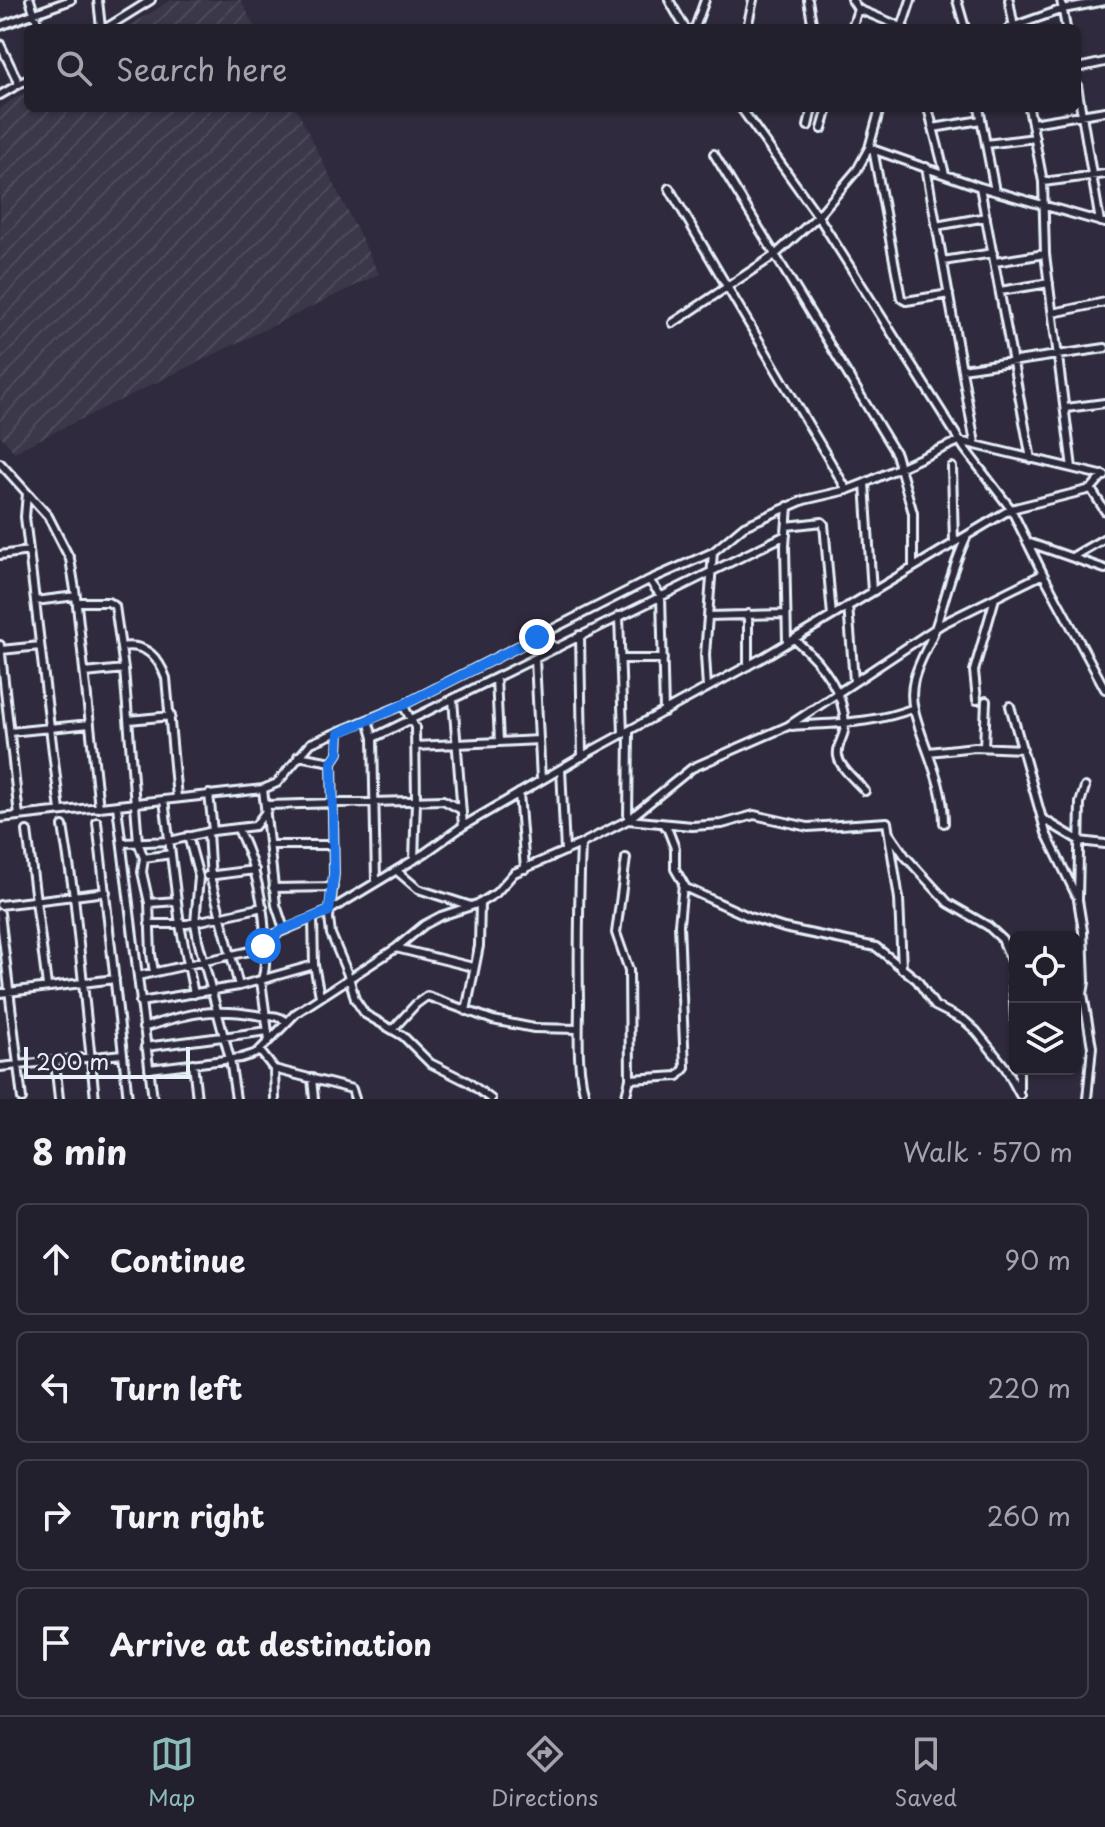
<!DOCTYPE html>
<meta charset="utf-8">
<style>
:root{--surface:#23202e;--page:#2f2d3a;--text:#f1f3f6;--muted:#a3a3aa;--line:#403e4a;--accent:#8bbbb9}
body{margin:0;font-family:"Playpen Sans",sans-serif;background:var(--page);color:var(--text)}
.controls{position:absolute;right:24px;bottom:24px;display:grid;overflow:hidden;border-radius:12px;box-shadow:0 2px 6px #0004}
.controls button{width:72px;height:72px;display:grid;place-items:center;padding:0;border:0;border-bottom:2px solid var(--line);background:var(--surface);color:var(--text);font:40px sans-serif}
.scale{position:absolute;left:24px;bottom:20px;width:166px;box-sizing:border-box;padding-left:8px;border:4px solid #e8f1f8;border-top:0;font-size:22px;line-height:28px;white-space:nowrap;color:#e8f1f8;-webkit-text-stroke:6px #2f2a3d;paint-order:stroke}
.stop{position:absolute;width:24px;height:24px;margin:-18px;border:6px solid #1a73e8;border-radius:50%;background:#fff}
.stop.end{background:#1a73e8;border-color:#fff;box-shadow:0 2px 8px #0008}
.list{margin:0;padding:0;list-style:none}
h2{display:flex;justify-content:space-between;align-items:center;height:104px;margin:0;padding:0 32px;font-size:34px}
h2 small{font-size:26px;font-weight:400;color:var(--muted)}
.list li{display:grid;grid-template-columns:52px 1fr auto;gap:24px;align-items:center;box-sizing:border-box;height:112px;margin:0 16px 16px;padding:0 16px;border:2px solid var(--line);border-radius:12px}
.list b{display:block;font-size:30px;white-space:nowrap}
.list em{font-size:26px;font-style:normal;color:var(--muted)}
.icon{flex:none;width:44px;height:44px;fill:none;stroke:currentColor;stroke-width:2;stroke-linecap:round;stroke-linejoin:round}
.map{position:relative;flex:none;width:1105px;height:1099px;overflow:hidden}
.search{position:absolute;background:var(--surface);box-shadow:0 2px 6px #0004;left:24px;right:24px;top:24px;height:88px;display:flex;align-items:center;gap:20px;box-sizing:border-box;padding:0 28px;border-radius:12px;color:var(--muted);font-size:30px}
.sheet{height:616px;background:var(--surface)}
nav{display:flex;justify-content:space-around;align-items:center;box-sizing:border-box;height:112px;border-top:2px solid var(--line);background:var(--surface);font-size:22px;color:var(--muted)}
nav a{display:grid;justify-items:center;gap:4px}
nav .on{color:var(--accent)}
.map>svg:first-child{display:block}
</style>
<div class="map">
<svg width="1105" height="1099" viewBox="0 0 1105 1099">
<defs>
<pattern id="industrial-furrows" width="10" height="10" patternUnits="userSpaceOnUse" patternTransform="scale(2)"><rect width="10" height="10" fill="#3b3749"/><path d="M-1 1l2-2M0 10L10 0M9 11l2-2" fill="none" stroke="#4e4b5b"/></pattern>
</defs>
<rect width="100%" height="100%" fill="#2f2a3d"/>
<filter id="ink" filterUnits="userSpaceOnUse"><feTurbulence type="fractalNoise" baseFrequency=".0125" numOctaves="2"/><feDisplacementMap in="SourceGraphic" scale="16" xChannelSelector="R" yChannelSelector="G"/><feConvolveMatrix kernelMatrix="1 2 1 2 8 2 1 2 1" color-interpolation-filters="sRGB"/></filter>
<g filter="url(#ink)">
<!-- industrial -->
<path fill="url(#industrial-furrows)" d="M171 0H241L255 28H126Z
M28 90V108H296L379 274 14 452 0 435V108Z"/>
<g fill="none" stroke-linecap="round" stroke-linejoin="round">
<!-- minor casing -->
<g stroke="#e8f1f8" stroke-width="12">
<path id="minor" d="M30 0 39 28
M98 0 101 28
M669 0 685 28
M808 0 813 28
M852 0 858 9 904 28
M957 0 965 28
M1009 0 1014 28
M1061 0 1066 28
M0 26 71 0
M902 27 911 0
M106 28 151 0
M695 28 705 0
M747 28 753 0
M852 28 858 9
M1009 28 1063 9 1105 1
M0 44 19 84
M1077 68 1105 62
M1077 85 1100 222
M0 95 28 79
M741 108 818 216 965 449 1011 509 1043 574 1105 689
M928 108 945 174
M979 108 995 191
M1029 108 1043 182 1045 254 1072 468
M1032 123 1105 111
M808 126 812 108
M933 128 981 120
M822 129 828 108
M986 144 1035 138
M869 148 980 187 1105 223
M873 149 901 298 906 301 949 294
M714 154 896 454 913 513V567
M926 167 975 443
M1043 182 1105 174
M980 187 1031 459
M669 188 847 490
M936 226 986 217
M943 261 993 253
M995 262 1045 254
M1000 291 1049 283
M1053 313 1105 302
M673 323 775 255 818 216 857 170 869 148 880 108
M962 369 1105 348
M1066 408 1105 403
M0 463 48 516 70 559 76 596 99 808
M952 467 954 543
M865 483 872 592
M1091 489 1105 511
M27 493 25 517 60 811
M787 526 822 522 824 524 832 616
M1027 542 1105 569
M0 555 29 551
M1072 557 1105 538
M649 580 661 596 664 712
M35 601 76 596
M77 602H108L115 606 124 669 138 842 144 858 142 872 149 903 151 954 154 972
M848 606 854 681
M619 616 623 734
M708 616 786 614
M580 635 582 757
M537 637 557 648
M794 639C819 660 844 690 845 725 845 736 836 745 838 756 840 769 857 781 865 791
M787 643 785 546 788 506
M0 645 19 816
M121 647C145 643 158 656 166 678L177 798
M1 650 40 646
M535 659 541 780
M622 659H663
M748 666V614
M85 673 124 669
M496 678 499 742
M707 688 705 655 713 552
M453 699 463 826
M977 700 974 671 995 598
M403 705 415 727 416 801 414 860
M1010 706 1046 833 1076 895
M129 720 171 716
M368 720 373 738 376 881
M792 726C834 723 874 724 914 708
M629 731 628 820 692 826 722 824 754 815 808 827 887 822 899 899 902 969
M10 732 90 724
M339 733 338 753 332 762 334 874 329 918 331 934 349 977 355 999 365 1014 403 1036 430 1063 468 1082 491 1099
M373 738 786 535
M416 746 539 740
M984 747 986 701
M929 752 975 747 1023 749
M298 756 332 762
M561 769 565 851
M1085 787 1080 803 1078 900 1083 931 1085 982 1083 994 1092 1047 1087 1099
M263 789 276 905 284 929
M519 793 525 869
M209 794 213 831
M164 800 180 925 194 994
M267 805 443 800 460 809
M117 806 153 1099
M0 818 263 789 277 783 311 743 403 705 649 580 713 552 744 526 804 500 847 490 865 483 959 441 1105 476
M1043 819 1080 841 1105 844
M97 822 128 1099
M944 823C944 782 924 749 914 710 906 678 925 657 935 629 946 597 952 566 967 536
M663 824 668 830 675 848V869L686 888 750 917 784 928 876 947 917 980 935 1006 965 1021 976 1031 1005 1067 1020 1095
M63 826 74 896 95 1099
M238 829C257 869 266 907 265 951 265 961 266 972 261 981L269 1040
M27 831 47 986
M208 832 211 880 239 986
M889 833 905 856 948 903 988 926 1002 939 1012 963 1015 1019
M188 836 199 877 195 923 198 940 230 1059 236 1099
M122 843 170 841 213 831 255 826 267 810
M581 844C579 896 578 948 579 1000 579 1032 576 1068 586 1099
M271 845H333
M144 858 171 854
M397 871 418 889 471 906
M207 876 255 870
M273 888 333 887
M149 903 177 901
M0 905 106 892
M0 913 22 1099
M313 918 314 965 320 996
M149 924H187L263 907
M396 948 473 967
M138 976 259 949 273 935 329 911 425 853 463 826 593 750 762 658 1011 509 1091 489 1103 475
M0 993 115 979
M140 1002 239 986 314 965
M466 1011 479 946 480 903
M143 1028C185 1014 212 1007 256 1015 268 1018 275 1013 286 1021
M393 1029 416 1004 427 996 493 1020 534 1028 578 1029
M145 1047 268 1031
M260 1051 274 1069 275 1099
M55 1062 59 1099
M193 1063 197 1099
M0 1067 122 1054
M149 1069 241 1058 257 1053 296 1013 396 948 424 925 441 916 480 903 496 893 514 873 581 844 628 820 692 768 788 726 942 624 1043 574
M274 1069 352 1089 355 1099
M1019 1069V1091
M312 1078 314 1099
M630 1079 678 1076 685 1068 679 924 683 884
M625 1099 630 1079 629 970 616 933 626 858"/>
</g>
<!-- minor -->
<use href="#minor" stroke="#2f2a3d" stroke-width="6"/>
</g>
</g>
<g fill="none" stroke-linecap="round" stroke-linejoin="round" filter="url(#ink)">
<!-- route -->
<path stroke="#1a73e8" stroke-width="10" d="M263 946 280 931 329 911 334 874 332 762 338 753 339 733 403 705 537 637"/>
</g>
</svg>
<div class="controls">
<button><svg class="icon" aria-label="locate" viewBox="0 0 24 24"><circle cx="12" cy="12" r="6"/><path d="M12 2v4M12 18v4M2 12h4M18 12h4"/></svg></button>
<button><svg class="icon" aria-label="layers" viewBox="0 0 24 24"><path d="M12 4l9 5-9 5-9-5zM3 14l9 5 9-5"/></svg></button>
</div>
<div class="scale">200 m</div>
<div class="stop" style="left:263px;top:946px"></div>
<div class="stop end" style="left:537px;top:637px"></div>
<div class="search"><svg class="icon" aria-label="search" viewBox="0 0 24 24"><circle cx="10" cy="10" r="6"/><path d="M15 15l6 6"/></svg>Search here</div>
</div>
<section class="sheet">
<h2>8 min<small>Walk · 570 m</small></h2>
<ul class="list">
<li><svg class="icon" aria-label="ahead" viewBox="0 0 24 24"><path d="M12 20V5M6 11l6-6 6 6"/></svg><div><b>Continue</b></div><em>90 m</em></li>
<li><svg class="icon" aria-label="left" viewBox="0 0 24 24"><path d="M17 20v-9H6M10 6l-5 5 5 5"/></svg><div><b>Turn left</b></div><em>220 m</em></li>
<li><svg class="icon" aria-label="right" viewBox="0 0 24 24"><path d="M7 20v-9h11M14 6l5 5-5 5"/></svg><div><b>Turn right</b></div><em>260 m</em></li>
<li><svg class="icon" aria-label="arrive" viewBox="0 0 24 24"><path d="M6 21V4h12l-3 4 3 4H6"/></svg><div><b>Arrive at destination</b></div></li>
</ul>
</section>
<nav>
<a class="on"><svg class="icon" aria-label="map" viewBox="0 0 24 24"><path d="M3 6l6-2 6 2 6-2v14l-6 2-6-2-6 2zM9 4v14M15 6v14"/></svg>Map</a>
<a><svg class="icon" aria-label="directions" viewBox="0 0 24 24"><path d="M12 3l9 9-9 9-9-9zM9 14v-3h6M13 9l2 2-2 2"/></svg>Directions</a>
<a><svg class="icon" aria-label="saved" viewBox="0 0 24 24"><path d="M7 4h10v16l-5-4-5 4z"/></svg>Saved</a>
</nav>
